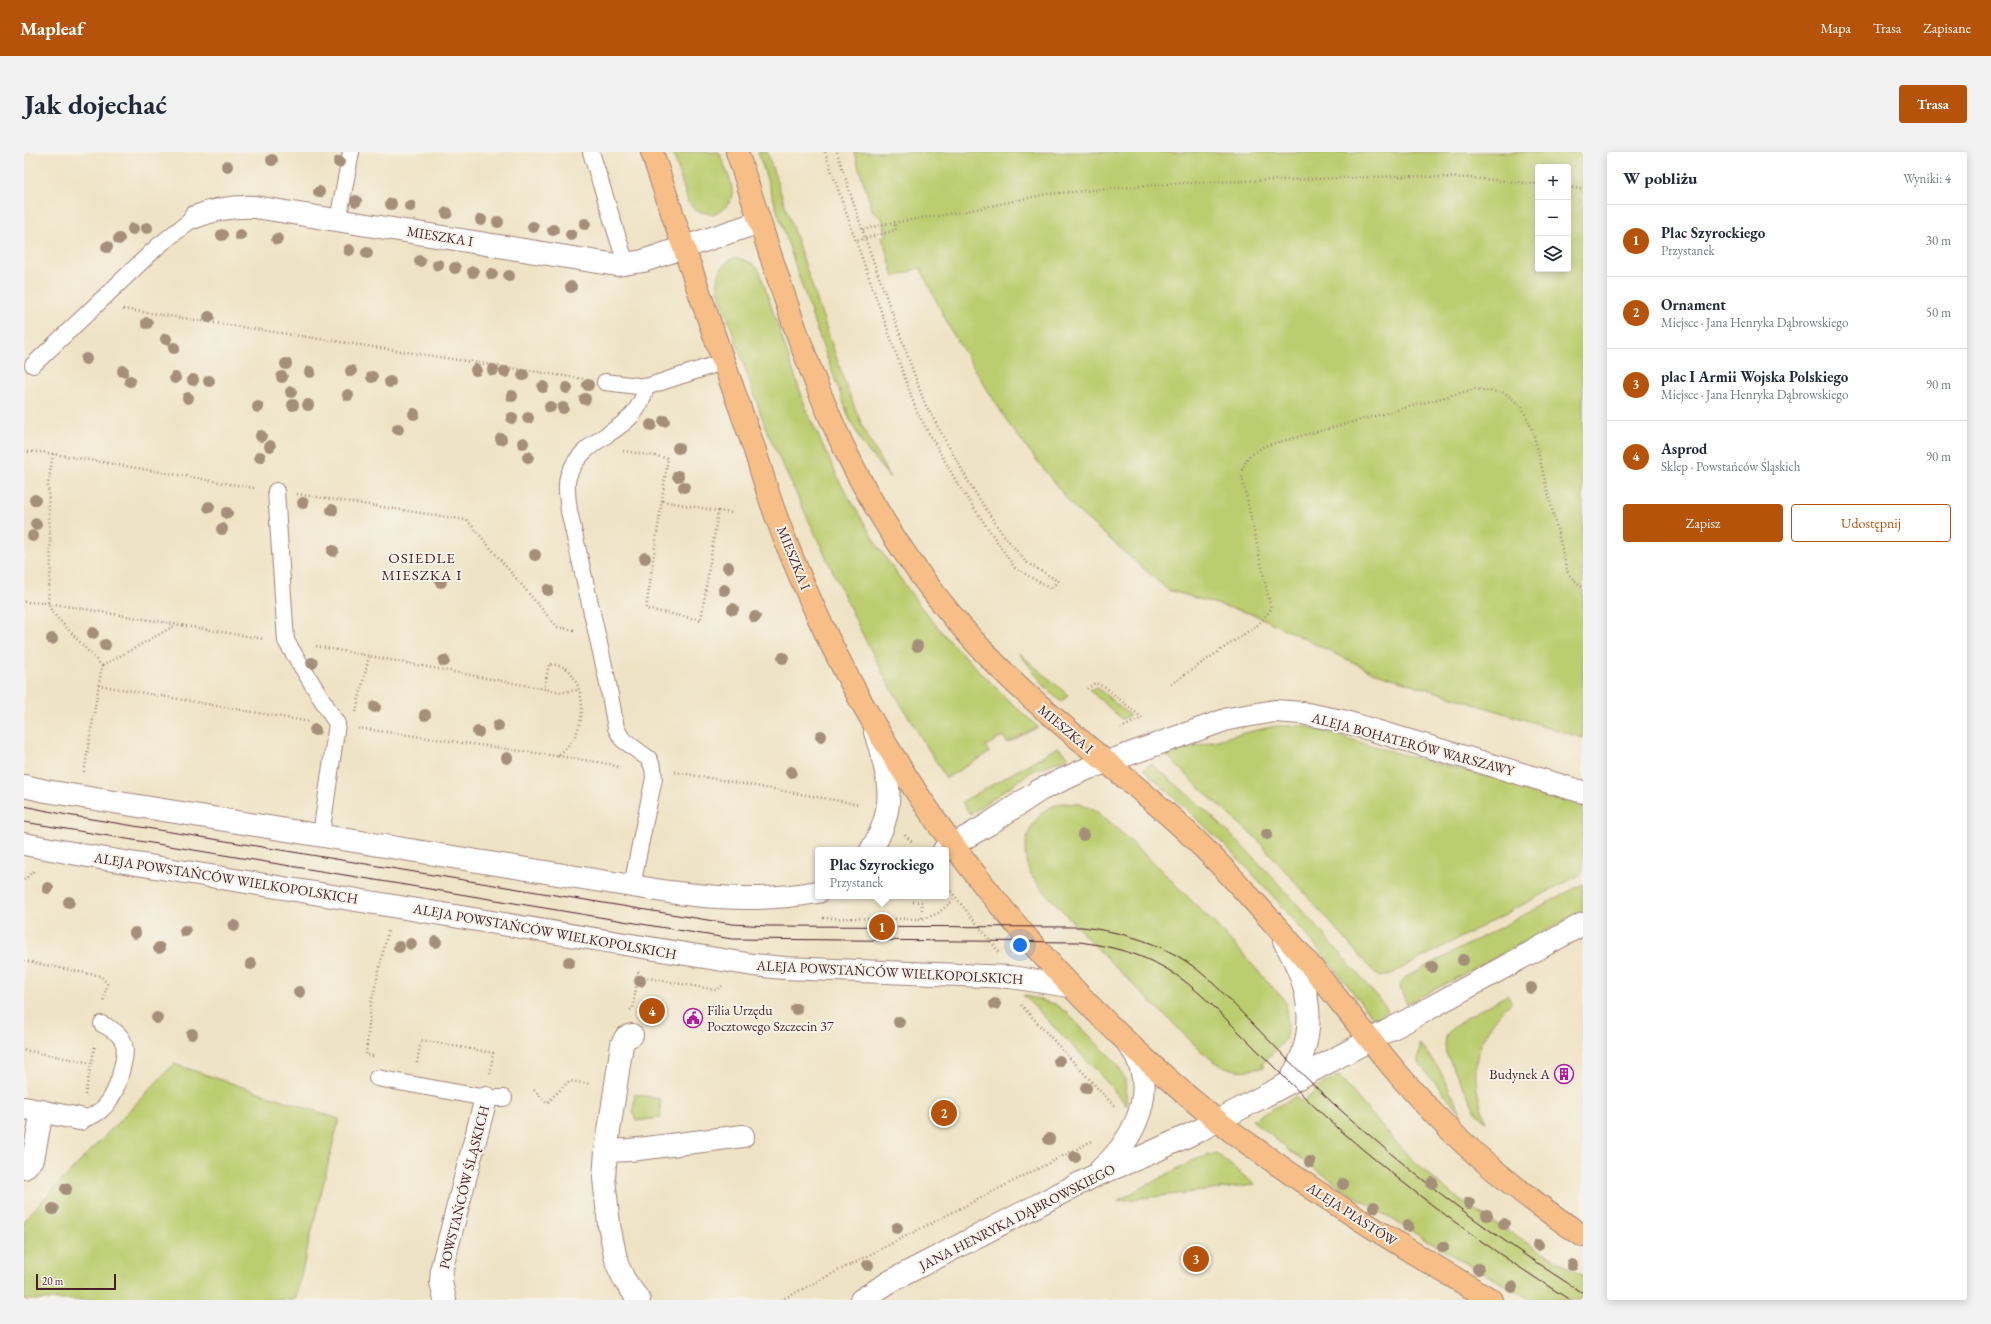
<!DOCTYPE html>
<html lang="pl">
<meta charset="utf-8">
<style>
:root{--surface:#fff;--page:#f2f2f3;--text:#1f2937;--muted:#747a83;--line:#e0e1e3;--accent:#b45309}
body{margin:0;font-family:"EB Garamond",serif;background:var(--page);color:var(--text)}
.controls{position:absolute;right:12px;top:12px;display:grid;overflow:hidden;border-radius:4px;box-shadow:0 2px 10px #0003}
.controls button{width:36px;height:36px;display:grid;place-items:center;padding:0;border:0;border-bottom:1px solid var(--line);background:var(--surface);color:var(--text);font:20px sans-serif}
.scale{position:absolute;left:12px;bottom:10px;width:80px;box-sizing:border-box;padding-left:4px;border:2px solid #4a1f2b;border-top:0;font-size:11px;line-height:14px;white-space:nowrap;color:#4a1f2b;-webkit-text-stroke:3px #f7f3e8;paint-order:stroke}
.you{position:absolute;left:996px;top:793px;width:14px;height:14px;margin:-10px;border:3px solid #fff;border-radius:50%;background:#1a73e8;box-shadow:0 0 0 6px #1a73e833}
.badge{display:grid;place-items:center;width:26px;height:26px;border-radius:50%;background:var(--accent);color:#fff;font-size:13px;font-weight:700}
.pin{position:absolute;translate:-50% -50%;border:2px solid #fff;box-shadow:0 1px 4px #0006}
.popup{position:absolute;left:791px;top:695px;width:134px;height:52px;box-sizing:border-box;display:grid;place-content:center;border-radius:4px;background:var(--surface);filter:drop-shadow(0 1px 3px #0005);font-size:13px;white-space:nowrap;color:var(--muted)}
.popup b{font-size:15px;color:var(--text)}
.popup::after{content:'';position:absolute;left:50%;top:100%;margin-left:-8px;border:8px solid transparent;border-top-color:var(--surface)}
.list{margin:0;padding:0;list-style:none}
h2{display:flex;justify-content:space-between;align-items:center;height:52px;margin:0;padding:0 16px;font-size:17px}
h2 small{font-size:13px;font-weight:400;color:var(--muted)}
.list li{display:grid;grid-template-columns:26px 1fr auto;gap:12px;align-items:center;box-sizing:border-box;height:72px;padding:0 16px;border-top:1px solid var(--line)}
.list b{display:block;font-size:15px;white-space:nowrap}
.list p{margin:0;font-size:13px;white-space:nowrap;color:var(--muted)}
.list em{font-size:13px;font-style:normal;color:var(--muted)}
.actions{display:flex;gap:8px;padding:12px 16px}
.actions a{flex:1;padding:9px 0;border:1px solid var(--accent);border-radius:4px;text-align:center;font-size:14px;color:var(--accent)}
.actions .main{background:var(--accent);color:#fff}
.icon{flex:none;width:22px;height:22px;fill:none;stroke:currentColor;stroke-width:2;stroke-linecap:round;stroke-linejoin:round}
.map{position:relative;flex:none;width:1559px;height:1148px;overflow:hidden;border-radius:4px}
header{display:flex;align-items:center;gap:24px;box-sizing:border-box;height:56px;padding:0 20px;background:var(--accent);color:#fff}
header strong{font-size:19px}
nav{display:flex;gap:22px;margin-inline-start:auto;font-size:14px}
.intro{display:flex;align-items:center;justify-content:space-between;box-sizing:border-box;height:96px;padding:0 24px}
h1{margin:0;font-size:28px}
.button{padding:10px 18px;border-radius:4px;background:var(--accent);color:#fff;font-size:14px;font-weight:700}
main{display:flex;gap:24px;padding:0 24px}
aside{flex:1;background:var(--surface);border-radius:4px;box-shadow:0 2px 10px #0003}
.map>svg:first-child{display:block}
</style>
<header>
<strong>Mapleaf</strong>
<nav><a>Mapa</a><a>Trasa</a><a>Zapisane</a></nav>
</header>
<div class="intro"><h1>Jak dojechać</h1><a class="button">Trasa</a></div>
<main>
<div class="map">
<svg width="1559" height="1148" viewBox="0 0 1559 1148">
<rect width="100%" height="100%" fill="#f7f3e8"/>
<filter id="ink" filterUnits="userSpaceOnUse"><feTurbulence type="fractalNoise" baseFrequency=".025" numOctaves="2"/><feDisplacementMap in="SourceGraphic" scale="8" xChannelSelector="R" yChannelSelector="G"/><feConvolveMatrix kernelMatrix="1 2 1 2 8 2 1 2 1" color-interpolation-filters="sRGB"/></filter>
<filter id="wash" filterUnits="userSpaceOnUse"><feTurbulence type="fractalNoise" baseFrequency=".012" numOctaves="4" result="noise"/><feDisplacementMap in="SourceGraphic" scale="16" xChannelSelector="R" yChannelSelector="G"/><feGaussianBlur stdDeviation="0.9" result="paint"/><feColorMatrix in="noise" values="0 0 0 0 0 0 0 0 0 0 0 0 0 0 0 0 0 1.4 0 .05"/><feComposite in="paint" operator="in"/></filter>
<g filter="url(#wash)">
<rect width="100%" height="100%" fill="#efe3c5"/>
<!-- green -->
<path fill="#bccd6f" stroke="#83764d" fill-rule="evenodd" d="M649 0H695C704 26 722 48 689 63L671 58 664 50Z
M734 0H743L822 234 839 276 866 326 839 293 826 268 791 173Z
M830 0H1559V586L1349 520 1231 463 1144 438 1049 355 986 274 928 180 896 116 870 125 858 85 863 83 858 66 849 60ZM1514 15H1544V117H1514Z
M709 106C720 107 727 109 735 118L783 260 816 330 856 398 896 454 922 485 984 548 1014 575 983 591 979 584 962 594 965 601 922 626 864 531 837 479 743 280 694 137C693 123 696 114 709 106Z
M995 501 1044 543 1037 550 1023 537Z
M1070 536 1075 537 1106 564 1098 567 1065 538Z
M1252 574H1281L1391 606 1559 649V721L1365 823 1357 825 1348 818 1233 687 1183 643 1142 603 1211 583Z
M1034 595 1045 605 1007 620 946 662 938 650Z
M1127 612C1217 683 1290 770 1364 858L1350 867C1314 821 1278 776 1239 733 1202 692 1160 655 1119 617Z
M1037 651 1056 652 1072 659 1084 668 1141 722 1198 779 1261 849 1264 876 1261 887 1257 893 1238 912 1240 915C1224 920 1208 920 1193 911 1177 901 1160 882 1146 868 1109 833 1072 797 1038 758 1026 745 1011 732 1004 716 994 689 1011 658 1037 651Z
M1559 732V759L1383 852 1377 839 1376 831 1382 825Z
M999 843 1031 852 1043 861 1093 912 1101 928 1103 954 1075 921Z
M1483 843 1488 850C1448 885 1444 922 1462 970L1453 962 1422 901C1421 894 1420 886 1425 880 1434 868 1468 852 1483 843Z
M1396 892 1415 917 1438 963 1396 913 1394 908Z
M150 912 315 967 271 1148H0V1068Z
M1315 924C1348 962 1380 1004 1419 1035 1463 1069 1511 1096 1559 1123V1148H1508L1422 1100 1333 1046 1267 1000 1228 968 1271 945 1279 951 1298 932Z
M611 942 636 947 637 966 612 969 609 959Z
M1192 1001 1231 1033 1093 1049 1168 1009Z"/>
</g>
<g filter="url(#ink)">
<g fill="none" stroke-linecap="round" stroke-linejoin="round">
<!-- service casing -->
<g stroke="#9c8178" stroke-width="18">
<path id="service" d="M567 0 602 112
M314 68 327 0
M9 213 134 94 171 65
M581 230 622 235
M252 339 262 489 313 572 297 683
M608 735 616 693 630 626 629 616 625 607 598 587 592 576 583 527 545 359C544 348 541 336 544 325 559 280 612 284 622 235L699 210
M353 926 462 946H480
M56 967C83 964 93 939 98 916 100 908 102 900 100 892 97 881 87 877 78 872"/>
</g>
<!-- minor casing -->
<g stroke="#9c8178" stroke-width="24">
<path id="minor" d="M171 65C191 57 209 54 231 55L593 113 619 109 736 70
M608 883 602 885 598 892 582 999 580 1026 585 1073 593 1112 601 1129 615 1148
M0 956 56 967
M582 999 606 998 719 984
M0 1016 9 1007 18 959
M421 1148 417 1130 418 1115 462 946"/>
</g>
<!-- tertiary casing -->
<g stroke="#9c8178" stroke-width="24">
<path id="tertiary" d="M0 634 22 639 645 740C698 747 742 749 794 740
M0 692 64 704 729 813 760 816 986 825 1046 834
M847 698C874 655 865 625 851 580
M920 698 965 672 1016 638 1060 618 1204 567 1251 559 1278 561 1318 569 1559 640
M1260 789C1288 836 1295 882 1265 930
M1076 1018C1106 992 1131 948 1114 908 1112 902 1108 897 1104 892
M837 1148 867 1129 1070 1024 1122 1003 1176 978 1384 868 1559 772"/>
</g>
<!-- primary casing -->
<g stroke="#9c8178" stroke-width="24">
<path id="primary" d="M628 0C659 96 693 192 727 287 734 307 740 329 747 350 763 396 783 442 804 486 895 672 1029 836 1190 966 1207 980 1225 992 1243 1005 1315 1057 1391 1103 1468 1148
M713 0C747 102 777 208 824 304 859 375 907 443 961 501 1016 559 1080 606 1140 659 1170 685 1198 714 1225 744 1258 780 1291 818 1321 856 1350 893 1379 930 1412 964 1456 1010 1507 1049 1559 1084"/>
</g>
<!-- path -->
<path stroke="#9c8178" stroke-width="2.5" stroke-dasharray="1 3" stroke-linecap="butt" d="M801 0 832 89 872 78 870 71
M813 0 841 86 901 252 947 334 975 377 1002 410 1034 429 1027 437 991 416 935 334 893 260 832 89
M1544 35 1559 37
M839 78 860 72 938 60 1023 42 1156 31 1384 24 1447 26 1514 32
M99 157 560 227
M599 299 644 306 622 457 677 468 694 359 638 349
M0 300H18L231 336
M29 302 24 332 27 412 24 451 28 460 78 514
M273 342 443 368 533 475 550 478
M694 359 709 361
M0 450 24 451 240 487
M292 494 537 540 555 538
M1147 532 1235 472 1247 457 1217 320 1224 305 1240 294 1451 237 1481 241 1498 255 1509 280 1544 422 1559 436
M74 533 286 570
M1063 537 1071 531 1081 535 1118 566 1097 576
M332 560 345 504
M334 576 533 604C556 588 564 558 553 532 550 527 548 520 543 517 537 513 531 513 525 512L520 537
M534 604 585 612 597 616
M60 620 78 514 152 473
M651 620 833 652
M881 683 889 691
M0 728 10 719
M922 733 975 800
M889 750H898V767
M799 766 898 767 913 762 932 746
M0 809 77 824 83 832 79 850
M614 820 618 825 692 838 698 834
M997 853 1091 955
M606 858 609 856 614 821
M0 898 67 911
M349 904 342 903 347 852 364 779
M393 911 397 888 469 901 466 923
M510 938 523 951 545 929 567 932
M61 943 71 893
M757 1148 1068 989"/>
<!-- service -->
<use href="#service" stroke="#fff" stroke-width="16"/>
<!-- minor -->
<use href="#minor" stroke="#fff" stroke-width="22"/>
<!-- tertiary -->
<use href="#tertiary" stroke="#fff" stroke-width="22"/>
<!-- primary -->
<use href="#primary" stroke="#f7be87" stroke-width="22"/>
<!-- tram -->
<path stroke="#4a1f2b" stroke-width="1" d="M0 654 43 663 708 772 744 774 1058 775C1091 779 1123 787 1152 803 1182 820 1205 848 1229 872 1264 908 1298 943 1336 975 1406 1037 1480 1091 1559 1141
M0 670 708 787 1055 790C1086 794 1115 801 1143 817 1171 834 1194 859 1217 882 1249 914 1281 947 1315 977 1387 1040 1464 1097 1546 1148"/>
</g>
<!-- trees -->
<g fill="#a48f7a">
<circle cx="248" cy="8" r="6"/>
<circle cx="315" cy="10" r="6"/>
<circle cx="203" cy="14" r="6"/>
<circle cx="295" cy="40" r="6"/>
<circle cx="332" cy="49" r="6"/>
<circle cx="367" cy="52" r="6"/>
<circle cx="386" cy="54" r="6"/>
<circle cx="423" cy="61" r="6"/>
<circle cx="457" cy="68" r="6"/>
<circle cx="474" cy="70" r="6"/>
<circle cx="561" cy="72" r="6"/>
<circle cx="509" cy="75" r="6"/>
<circle cx="123" cy="76" r="6"/>
<circle cx="109" cy="77" r="6"/>
<circle cx="529" cy="78" r="6"/>
<circle cx="198" cy="83" r="6"/>
<circle cx="216" cy="83" r="6"/>
<circle cx="547" cy="83" r="6"/>
<circle cx="95" cy="87" r="6"/>
<circle cx="253" cy="87" r="6"/>
<circle cx="83" cy="95" r="6"/>
<circle cx="325" cy="98" r="6"/>
<circle cx="343" cy="101" r="6"/>
<circle cx="396" cy="109" r="6"/>
<circle cx="414" cy="113" r="6"/>
<circle cx="431" cy="116" r="6"/>
<circle cx="449" cy="120" r="6"/>
<circle cx="468" cy="122" r="6"/>
<circle cx="485" cy="124" r="6"/>
<circle cx="547" cy="135" r="6"/>
<circle cx="185" cy="165" r="6"/>
<circle cx="123" cy="171" r="6"/>
<circle cx="142" cy="187" r="6"/>
<circle cx="150" cy="196" r="6"/>
<circle cx="62" cy="207" r="6"/>
<circle cx="262" cy="212" r="6"/>
<circle cx="452" cy="218" r="6"/>
<circle cx="469" cy="218" r="6"/>
<circle cx="99" cy="219" r="6"/>
<circle cx="327" cy="219" r="6"/>
<circle cx="286" cy="220" r="6"/>
<circle cx="481" cy="220" r="6"/>
<circle cx="499" cy="223" r="6"/>
<circle cx="258" cy="225" r="6"/>
<circle cx="348" cy="225" r="6"/>
<circle cx="151" cy="226" r="6"/>
<circle cx="169" cy="228" r="6"/>
<circle cx="106" cy="229" r="6"/>
<circle cx="185" cy="229" r="6"/>
<circle cx="366" cy="230" r="6"/>
<circle cx="564" cy="233" r="6"/>
<circle cx="519" cy="235" r="6"/>
<circle cx="543" cy="236" r="6"/>
<circle cx="267" cy="240" r="6"/>
<circle cx="324" cy="243" r="6"/>
<circle cx="488" cy="244" r="6"/>
<circle cx="164" cy="246" r="6"/>
<circle cx="561" cy="247" r="6"/>
<circle cx="269" cy="253" r="6"/>
<circle cx="284" cy="253" r="6"/>
<circle cx="234" cy="255" r="6"/>
<circle cx="526" cy="255" r="6"/>
<circle cx="539" cy="256" r="6"/>
<circle cx="390" cy="262" r="6"/>
<circle cx="488" cy="266" r="6"/>
<circle cx="504" cy="266" r="6"/>
<circle cx="640" cy="269" r="6"/>
<circle cx="627" cy="273" r="6"/>
<circle cx="374" cy="277" r="6"/>
<circle cx="237" cy="284" r="6"/>
<circle cx="477" cy="287" r="6"/>
<circle cx="499" cy="291" r="6"/>
<circle cx="246" cy="294" r="6"/>
<circle cx="654" cy="296" r="6"/>
<circle cx="236" cy="305" r="6"/>
<circle cx="504" cy="305" r="6"/>
<circle cx="654" cy="324" r="6"/>
<circle cx="660" cy="335" r="6"/>
<circle cx="11" cy="348" r="6"/>
<circle cx="279" cy="351" r="6"/>
<circle cx="185" cy="355" r="6"/>
<circle cx="308" cy="358" r="6"/>
<circle cx="203" cy="361" r="6"/>
<circle cx="12" cy="372" r="6"/>
<circle cx="198" cy="377" r="6"/>
<circle cx="9" cy="384" r="6"/>
<circle cx="309" cy="399" r="6"/>
<circle cx="511" cy="403" r="6"/>
<circle cx="621" cy="406" r="6"/>
<circle cx="704" cy="415" r="6"/>
<circle cx="417" cy="430" r="6"/>
<circle cx="524" cy="438" r="6"/>
<circle cx="700" cy="438" r="6"/>
<circle cx="709" cy="457" r="6"/>
<circle cx="731" cy="465" r="6"/>
<circle cx="69" cy="481" r="6"/>
<circle cx="28" cy="487" r="6"/>
<circle cx="81" cy="493" r="6"/>
<circle cx="893" cy="494" r="6"/>
<circle cx="759" cy="506" r="6"/>
<circle cx="420" cy="509" r="6"/>
<circle cx="288" cy="511" r="6"/>
<circle cx="351" cy="555" r="6"/>
<circle cx="401" cy="563" r="6"/>
<circle cx="474" cy="574" r="6"/>
<circle cx="291" cy="578" r="6"/>
<circle cx="454" cy="580" r="6"/>
<circle cx="797" cy="584" r="6"/>
<circle cx="483" cy="606" r="6"/>
<circle cx="767" cy="620" r="6"/>
<circle cx="1243" cy="682" r="6"/>
<circle cx="1059" cy="683" r="6"/>
<circle cx="24" cy="736" r="6"/>
<circle cx="45" cy="750" r="6"/>
<circle cx="210" cy="774" r="6"/>
<circle cx="161" cy="779" r="6"/>
<circle cx="111" cy="781" r="6"/>
<circle cx="412" cy="790" r="6"/>
<circle cx="387" cy="792" r="6"/>
<circle cx="375" cy="795" r="6"/>
<circle cx="135" cy="796" r="6"/>
<circle cx="1439" cy="808" r="6"/>
<circle cx="545" cy="810" r="6"/>
<circle cx="227" cy="812" r="6"/>
<circle cx="1408" cy="815" r="6"/>
<circle cx="616" cy="829" r="6"/>
<circle cx="1507" cy="836" r="6"/>
<circle cx="275" cy="840" r="6"/>
<circle cx="971" cy="852" r="6"/>
<circle cx="772" cy="857" r="6"/>
<circle cx="133" cy="866" r="6"/>
<circle cx="875" cy="870" r="6"/>
<circle cx="168" cy="882" r="6"/>
<circle cx="1035" cy="909" r="6"/>
<circle cx="1062" cy="936" r="6"/>
<circle cx="1025" cy="987" r="6"/>
<circle cx="1051" cy="1005" r="6"/>
<circle cx="1286" cy="1010" r="6"/>
<circle cx="1408" cy="1031" r="6"/>
<circle cx="1319" cy="1032" r="6"/>
<circle cx="42" cy="1037" r="6"/>
<circle cx="1445" cy="1051" r="6"/>
<circle cx="1350" cy="1055" r="6"/>
<circle cx="29" cy="1057" r="6"/>
<circle cx="1463" cy="1063" r="6"/>
<circle cx="1480" cy="1072" r="6"/>
<circle cx="1384" cy="1074" r="6"/>
<circle cx="873" cy="1076" r="6"/>
<circle cx="1514" cy="1093" r="6"/>
<circle cx="1419" cy="1095" r="6"/>
<circle cx="844" cy="1113" r="6"/>
<circle cx="1548" cy="1113" r="6"/>
<circle cx="1454" cy="1117" r="6"/>
<circle cx="1488" cy="1135" r="6"/>
</g>
</g>
<!-- icons -->
<defs>
<g id="civic-ring" transform="scale(1)"><circle r="9.5" fill="#f7f3e8" stroke="#b5179e" stroke-width="1.5"/><path d="M-.6-6.5H3V-4.5H.6V-3L4-1V1h2V6H-6V1h2V-1L-.6-3ZM-1.2 2.5V6h2.4V2.5Z" fill="#b5179e"/></g>
<g id="building-ring" transform="scale(1)"><circle r="9.5" fill="#f7f3e8" stroke="#b5179e" stroke-width="1.5"/><path d="M-4-6H4V6H1V3H-1V6H-4ZM-2.5-4.3h1.7v1.8h-1.7ZM.8-4.3h1.7v1.8H.8ZM-2.5-1h1.7V.8h-1.7ZM.8-1h1.7V.8H.8Z" fill="#b5179e"/></g>
</defs>
<g fill-rule="evenodd">
<use href="#civic-ring" x="669" y="866"/>
<use href="#building-ring" x="1540" y="922"/>
</g>
<g text-anchor="middle" stroke-width="4" stroke-linejoin="round" paint-order="stroke">
<!-- street labels -->
<g font-size="14" fill="#4a1f2b" stroke="#f7f3e8">
<text transform="translate(416 84) rotate(9)" y="5">MIESZKA I</text>
<text transform="translate(770 406) rotate(68)" y="5">MIESZKA I</text>
<text transform="translate(1042 577) rotate(40)" y="5">MIESZKA I</text>
<text transform="translate(1389 592) rotate(15)" y="5">ALEJA BOHATERÓW WARSZAWY</text>
<text transform="translate(202 726) rotate(9)" y="5">ALEJA POWSTAŃCÓW WIELKOPOLSKICH</text>
<text transform="translate(521 779) rotate(10)" y="5">ALEJA POWSTAŃCÓW WIELKOPOLSKICH</text>
<text transform="translate(866 820) rotate(3)" y="5">ALEJA POWSTAŃCÓW WIELKOPOLSKICH</text>
<text transform="translate(440 1035) rotate(-76)" y="5">POWSTAŃCÓW ŚLĄSKICH</text>
<text transform="translate(1328 1062) rotate(33)" y="5">ALEJA PIASTÓW</text>
<text transform="translate(993 1065) rotate(-27)" y="5">JANA HENRYKA DĄBROWSKIEGO</text>
</g>
<!-- poi labels -->
<g font-size="14" fill="#4a1f2b" stroke="#f7f3e8" text-anchor="start">
<text x="683" y="863">Filia Urzędu<tspan x="683" dy="16">Pocztowego Szczecin 37</tspan></text>
<text x="1526" y="927" text-anchor="end">Budynek A</text>
</g>
<!-- neighbourhood labels -->
<g font-size="15" letter-spacing="1" fill="#4a1f2b" stroke="#f7f3e8">
<text x="398" y="411">OSIEDLE<tspan x="398" dy="17">MIESZKA I</tspan></text>
</g>
</g>
</svg>
<div class="controls">
<button>+</button>
<button>−</button>
<button><svg class="icon" aria-label="layers" viewBox="0 0 24 24"><path d="M12 4l9 5-9 5-9-5zM3 14l9 5 9-5"/></svg></button>
</div>
<div class="scale">20 m</div>
<div class="you"></div>
<div class="pin badge" style="left:858px;top:775px">1</div>
<div class="popup"><b>Plac Szyrockiego</b>Przystanek</div>
<div class="pin badge" style="left:920px;top:961px">2</div>
<div class="pin badge" style="left:1172px;top:1107px">3</div>
<div class="pin badge" style="left:628px;top:859px">4</div>
</div>
<aside>
<h2>W pobliżu<small>Wyniki: 4</small></h2>
<ul class="list">
<li><span class="badge">1</span><div><b>Plac Szyrockiego</b><p>Przystanek</p></div><em>30 m</em></li>
<li><span class="badge">2</span><div><b>Ornament</b><p>Miejsce · Jana Henryka Dąbrowskiego</p></div><em>50 m</em></li>
<li><span class="badge">3</span><div><b>plac I Armii Wojska Polskiego</b><p>Miejsce · Jana Henryka Dąbrowskiego</p></div><em>90 m</em></li>
<li><span class="badge">4</span><div><b>Asprod</b><p>Sklep · Powstańców Śląskich</p></div><em>90 m</em></li>
</ul>
<div class="actions"><a class="main">Zapisz</a><a>Udostępnij</a></div>
</aside>
</main>
